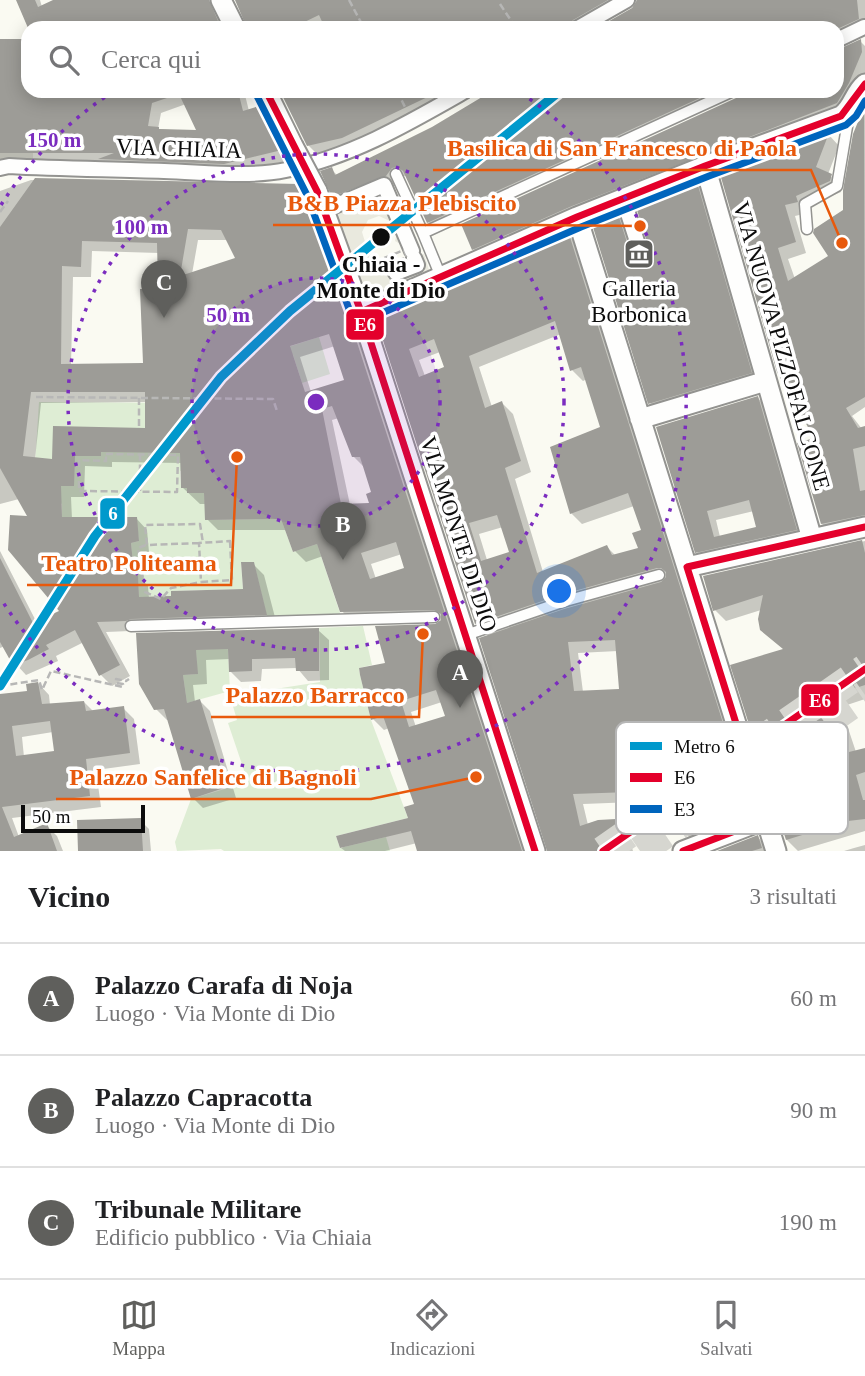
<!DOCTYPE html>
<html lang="it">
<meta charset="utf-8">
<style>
:root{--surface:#fff;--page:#f2f2f2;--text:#202124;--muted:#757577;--line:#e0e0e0;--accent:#5f5f5c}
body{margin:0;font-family:"Times New Roman",serif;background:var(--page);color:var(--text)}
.scale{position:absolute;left:21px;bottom:18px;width:124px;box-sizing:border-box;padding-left:7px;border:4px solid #0c0c0c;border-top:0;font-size:19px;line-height:24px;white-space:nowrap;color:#0c0c0c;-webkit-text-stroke:5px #fff;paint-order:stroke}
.you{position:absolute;left:560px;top:592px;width:24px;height:24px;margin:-18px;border:5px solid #fff;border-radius:50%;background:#1a73e8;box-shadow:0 0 0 10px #1a73e833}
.badge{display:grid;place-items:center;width:46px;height:46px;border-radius:50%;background:var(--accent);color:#fff;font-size:23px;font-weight:700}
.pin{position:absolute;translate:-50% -58px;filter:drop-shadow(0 2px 4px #0008)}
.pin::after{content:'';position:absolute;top:37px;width:24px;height:21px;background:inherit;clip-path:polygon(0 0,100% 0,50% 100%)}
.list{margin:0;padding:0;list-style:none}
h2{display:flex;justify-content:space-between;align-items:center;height:91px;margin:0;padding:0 28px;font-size:30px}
h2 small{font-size:23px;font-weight:400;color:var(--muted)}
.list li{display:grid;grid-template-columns:46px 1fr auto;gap:21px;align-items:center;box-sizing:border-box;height:112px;padding:0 28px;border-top:2px solid var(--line)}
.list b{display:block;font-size:26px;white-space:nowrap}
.list p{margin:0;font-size:23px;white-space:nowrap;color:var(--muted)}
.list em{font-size:23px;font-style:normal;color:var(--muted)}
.icon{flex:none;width:38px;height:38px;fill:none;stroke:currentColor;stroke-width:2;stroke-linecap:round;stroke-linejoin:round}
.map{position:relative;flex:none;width:865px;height:851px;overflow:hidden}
.search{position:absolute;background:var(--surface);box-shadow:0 4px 18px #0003;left:21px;right:21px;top:21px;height:77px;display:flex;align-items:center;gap:18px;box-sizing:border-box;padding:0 24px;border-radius:21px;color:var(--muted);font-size:26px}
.sheet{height:427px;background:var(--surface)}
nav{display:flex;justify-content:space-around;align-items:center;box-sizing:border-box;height:98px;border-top:2px solid var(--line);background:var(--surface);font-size:19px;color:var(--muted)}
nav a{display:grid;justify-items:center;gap:4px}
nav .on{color:var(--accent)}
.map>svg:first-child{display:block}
</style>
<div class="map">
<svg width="865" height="851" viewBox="0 0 865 851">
<rect width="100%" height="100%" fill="#fafaf2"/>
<!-- green -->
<path fill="#deedd4" d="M319 337 330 374 302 383 293 355 279 350Z
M39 402 186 403 187 470 180 471 181 488H187L188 493H195L204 488 206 520 281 519 293 552 317 544 341 616 267 617 254 563H241L243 589 172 591V606L148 597H139L138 574 134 573 131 543 139 541 136 517H62V504L34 480Z
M363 626 372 665 359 668 360 675 371 720 408 818 336 836 340 848 386 837 390 851H224L221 849 177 851 175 842 191 799 248 782 228 723 237 720 230 696 320 682 319 628Z
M227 631 230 691 187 703 183 675 197 674 196 650 214 649Z"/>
<!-- plaza -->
<path fill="#e9e9de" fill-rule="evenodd" d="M0 153H33V167L0 168Z
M385 176 417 257 424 254 429 270 421 276 366 295 363 294 329 205ZM379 216 392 222 397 233 395 241 407 248 412 259 374 275 369 264 373 250 366 245 362 232 368 220Z"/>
<!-- shadow -->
<path fill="#0003" fill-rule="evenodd" d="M18 0H40L42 7 57 0H226L225 28H30Z
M236 0H865V30L842 41 837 50V28L633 9 637 1H633L585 28H249Z
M0 41H28V91H244L249 111 259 108 269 117 290 160 235 173 0 162ZM186 104 198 132 158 129 161 113Z
M860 41 865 46V75L848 111 483 259 473 249 737 99 742 93 438 232 428 222 407 176H404L396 185 345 205 333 194 331 169 338 176 433 128 490 94 489 91H837V51Z
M282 91H468L352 147 318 155 308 145Z
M865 113V407L852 416 862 429 865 428V529L833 535 822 524 816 439 805 401 800 392 795 391 783 379 722 175 829 135 839 146 828 174 842 186 841 192 806 207 808 213 795 216 806 253 788 259 795 279 830 257 845 211 855 135Z
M31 180 299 186 310 197 349 299 528 851H419L417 843 385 851H345L341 848 411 819 416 805 389 728 384 730 373 719 387 665 443 620 353 623 342 611 323 556 306 562 295 551 287 530H218L207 519V504H200L182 487V463L112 462V467L85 466 84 497H71L72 519 136 518 147 530 149 552 141 554 144 582 148 586 149 598 244 591 253 564 264 575 277 625 106 632 130 676 112 686 101 675 84 642 56 656 58 661 26 675 15 663 5 646 0 648V551L37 623 62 612 30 518 19 499 0 504V191ZM198 240H228L238 259 192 274ZM92 251 159 253 160 290 144 365H71L73 277H91ZM335 346 346 381 311 392 300 357ZM147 402V430L54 461 35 459 41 403ZM339 418 353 456 365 468 373 493 372 504 350 505 332 420ZM402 554 407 569 376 579 371 564ZM442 702 447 717 416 727 411 712Z
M697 184 706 194 760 382 660 412 650 403 618 216 627 226 640 265H645Z
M569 236 580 247 761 823 699 847 688 836 685 825 673 826 662 815 660 801 583 804 588 825 616 820 627 832 633 851H548L490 637 476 623 378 320ZM561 334 572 370 583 381 587 379 602 428 571 513 582 524 634 506 643 531 640 549 616 556 607 547 543 572 515 479 531 472 513 414 502 403 492 407 479 367ZM440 352 446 368 425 376 419 360ZM503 527 511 553 487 560 479 534ZM618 651 621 690 583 692 578 653Z
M758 398 768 408 806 540 707 562 697 552 658 428ZM754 511 758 528 720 537 716 520Z
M865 541V699L841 707 856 752 865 750V831L798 851 787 840 785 650 774 641 761 610 726 621 715 610 705 577Z
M318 630 329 640V680L308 681 297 668 262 669 261 681 241 682 231 672 230 659 206 660 207 684 193 685 195 702 200 701 210 711 236 798 203 808 193 798 169 720H167L156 709 138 635Z
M38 683 49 695 50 705 84 702 93 711 123 708 134 719 140 764 96 770 101 807 12 818 19 837 46 825 57 836 63 851H0V695L29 693ZM53 732 56 753 24 757 22 737Z
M140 820 149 829 151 851H80L79 822Z
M758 837 770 851H722Z
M865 845V851H844L854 848Z"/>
<!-- building -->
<path fill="#9d9c97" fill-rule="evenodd" d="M16 0H35L38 7 53 0H209L221 28H28Z
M235 0H608L573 20 568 28H325L319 15 292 28H247Z
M637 0H857L859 19 837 29 597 28 632 8Z
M0 39H28V91H238L243 111 259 106 282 150 224 164 98 159 114 153H0ZM179 94 196 130 159 129V127L148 126 152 103Z
M861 39 862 52 849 83 837 103 572 206 472 250 461 224 736 98 740 91H837V50Z
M280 91H290L291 96 321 93 320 91H440L342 138 307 146Z
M492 91H715L427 223 403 171 397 167 392 168 386 176 334 196 331 195 320 171 332 167 335 175 432 127Z
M864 107 865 397 846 408 858 428 865 426V446L853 449 860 491 865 490V515L821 524 797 443 814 438 795 404 803 400 792 383 782 381 777 372 720 174 829 133 816 167 832 174 830 181 796 196 798 202 785 205 796 242 778 248 788 281 828 256 813 233 814 229 843 210V190L853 134Z
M35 178 299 184 339 287 522 851H417L411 831 340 848 336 836 408 818 404 807 414 804 383 716 371 720 360 675 359 668 385 663 375 626 435 624 441 620V614L434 610 340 612 317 544 293 552 281 519 205 520 204 493H187V488H181L180 453 101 452V456H75L74 486H61L62 517H137L139 541 131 543 134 573H138L139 597 171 596V591L243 589 241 562H254L267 615 131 619 126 621 97 622 120 665 99 676 75 630 46 645 49 649 28 660 14 665 12 659 10 660 0 642V558L33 623 59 611 8 550 10 515 27 516 0 468V227ZM188 229 221 230 235 258 180 276ZM82 241 157 243 158 288 140 289 143 363 61 364 62 266 81 267ZM329 334 344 380 305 392 290 346ZM31 392H145V428L53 426 52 459 23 456ZM332 406 352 457H360L371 492 366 494 369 503 341 504 322 409ZM396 542 404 568 370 579 361 553ZM436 690 445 716 409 727 401 701Z
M697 182 752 373 648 404 592 224 618 214 632 258 638 263H645L650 257V252L636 207Z
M569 234 751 812 687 836 680 813 660 816 658 791 573 794 580 826 598 820 616 819 626 851H547L479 638 564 609 661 582 666 577V572L661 568H657L560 595 475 624 376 319ZM555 321 570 371 581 367 600 427 550 447 570 514 628 493 641 530 632 533 638 548 612 555 607 545 537 573 505 468 521 461 502 401 485 408 469 356ZM434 339 444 367 419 377 409 349ZM497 515 509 552 481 561 469 523ZM615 640 619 689 574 691 568 642Z
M758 396 797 530 695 553 656 427ZM749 500 756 527 714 537 707 511Z
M862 540 865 553V685L831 696 849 752 865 748V772L856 775 863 800H865V819L848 821 786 840 730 665 783 649 760 630 758 619 763 595 713 611 703 576Z
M319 628V671H296L295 658 252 659V671L229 672 228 649 196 650 198 674 183 675 187 703 200 699 227 787 191 799 164 709 154 710 139 684 136 633Z
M38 682 42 704 84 701 86 711 124 706 130 753 86 759 90 796 2 807 14 837 47 823 57 851H0V694L27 691 26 684ZM50 721 54 751 16 756 12 726Z
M141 818 143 851H78L77 820Z
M758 835 762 848 752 851H717Z"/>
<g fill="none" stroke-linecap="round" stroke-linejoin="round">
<!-- primary-tunnel -->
<path stroke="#d6d6d0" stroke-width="30" stroke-dasharray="30 15" stroke-linecap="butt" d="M603 851 865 669
M640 851 865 695"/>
<!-- service casing -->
<g stroke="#939390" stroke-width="13">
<path id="service" d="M396 174 423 233
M807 229 805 204 837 186 850 109
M441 277 423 233 733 91
M131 626 434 617
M466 635 562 602 659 575"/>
</g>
<!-- pedestrian casing -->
<g stroke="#939390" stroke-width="18">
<path id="pedestrian" d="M578 28 627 0
M837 40 864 27
M0 168 9 166C61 169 112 169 164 171 203 172 247 178 286 170 351 157 409 123 465 91
M623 198 641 254
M330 204 332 207 384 185 412 251
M393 267 396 273 417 265 414 258"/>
</g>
<!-- minor casing -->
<g stroke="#939390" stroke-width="23">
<path id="minor" d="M221 0 235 28
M266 91 293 146
M705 166 812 539
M317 191 361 312 535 851
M577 217 776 851
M361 312 577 217 705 166 841 116C853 108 854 93 865 84
M640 419 766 381
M687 567 865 527
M683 851 766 819"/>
</g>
<!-- path -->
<path stroke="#b7b7b6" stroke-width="2.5" stroke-dasharray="7 3.5" stroke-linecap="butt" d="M349 0 364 28
M500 4 516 28
M397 91 405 107
M0 212 8 201
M404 250 407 257 375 270 372 263Z
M36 397 273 399 277 411
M139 398V428
M106 454 178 455 177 492 79 491V460L106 461Z
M140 454V491
M230 541 232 580 201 582 199 543Z
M199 543 147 545 145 525 200 524 203 543
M146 545 138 548 145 592 161 599 171 588 201 582
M0 686 39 680 42 690 51 671 123 687V684L116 683V679L126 681 129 679"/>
<!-- service -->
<use href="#service" stroke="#fefefd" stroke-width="10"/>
<!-- pedestrian -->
<use href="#pedestrian" stroke="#fefefd" stroke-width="14"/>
<!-- minor -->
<use href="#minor" stroke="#fefefd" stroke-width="19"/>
<!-- minor-bridge casing -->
<g stroke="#939390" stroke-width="23" stroke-linecap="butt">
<path id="minor-bridge" d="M293 146 317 191"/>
</g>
<!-- minor-bridge -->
<use href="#minor-bridge" stroke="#fefefd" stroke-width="19"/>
<!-- bus-1 casing -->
<g stroke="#fff" stroke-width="12">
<path id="bus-1" d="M266 91 317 191 361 312 535 851
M361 312 577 217 705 166 841 116 865 84
M603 851 865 669
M683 851 766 819 687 567 865 527"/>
</g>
<!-- bus-2 casing -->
<g stroke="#fff" stroke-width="12">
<path id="bus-2" d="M257 96 307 195 352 317 361 322 581 227 709 176 846 125 856 116 865 101"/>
</g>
<!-- bus-1 -->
<use href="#bus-1" stroke="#e4002b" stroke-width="7"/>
<!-- bus-2 -->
<use href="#bus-2" stroke="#0065bd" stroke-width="7"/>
<!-- metro-1 casing -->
<g stroke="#fff" stroke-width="14">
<path id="metro-1" d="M0 686 95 536 221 377 290 311 560 91"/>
</g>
<!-- metro-1 -->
<use href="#metro-1" stroke="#09c" stroke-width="9"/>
</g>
<!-- distance rings -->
<circle cx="316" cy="402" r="124" fill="#7b2cbf" fill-opacity=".12"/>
<g fill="none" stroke="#7b2cbf" stroke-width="3.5" stroke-dasharray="3.5 7">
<circle cx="316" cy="402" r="124"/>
<circle cx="316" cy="402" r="248"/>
<path d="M1 205A371 371 0 0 1 111 93M521 93A371 371 0 1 1 1 599"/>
</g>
<!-- icons -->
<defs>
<g id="museum-square" transform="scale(1.575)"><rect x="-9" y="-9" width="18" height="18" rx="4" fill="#5f5f5c" stroke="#fff"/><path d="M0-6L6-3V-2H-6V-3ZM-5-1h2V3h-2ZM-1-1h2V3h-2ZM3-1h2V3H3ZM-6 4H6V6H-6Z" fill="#fff"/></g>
</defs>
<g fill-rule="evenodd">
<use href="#museum-square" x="639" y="254"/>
</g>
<!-- markers -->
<circle fill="#0c0c0c" stroke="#fff" stroke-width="2.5" cx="381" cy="237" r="10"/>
<g text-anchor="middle" stroke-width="7" stroke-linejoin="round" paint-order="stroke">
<!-- street labels -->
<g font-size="23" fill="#0c0c0c" stroke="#fff">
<text transform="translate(179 148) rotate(2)" y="8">VIA CHIAIA</text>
<text transform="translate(782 346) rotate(74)" y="8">VIA NUOVA PIZZOFALCONE</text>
<text transform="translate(459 534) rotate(72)" y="8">VIA MONTE DI DIO</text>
</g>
<!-- stop labels -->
<g font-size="23" font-weight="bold" fill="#0c0c0c" stroke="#fff">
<text x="381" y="272">Chiaia -<tspan x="381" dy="26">Monte di Dio</tspan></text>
</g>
<!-- poi labels -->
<g font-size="23" fill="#0c0c0c" stroke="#fff">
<text x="639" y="296">Galleria<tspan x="639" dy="26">Borbonica</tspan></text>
</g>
</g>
<!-- legend -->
<rect x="616" y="722" width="232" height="112" rx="10" fill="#fff" stroke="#b6b6b6" stroke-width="2"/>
<rect x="630" y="742" width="32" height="8" fill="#09c"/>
<rect x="630" y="773" width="32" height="9" fill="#e4002b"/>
<rect x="630" y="805" width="32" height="8" fill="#0065bd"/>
<g font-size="19" fill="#0c0c0c">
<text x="674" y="753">Metro 6</text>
<text x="674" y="784">E6</text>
<text x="674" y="816">E3</text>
</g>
<circle cx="316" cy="402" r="10" fill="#7b2cbf" stroke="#fff" stroke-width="3.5"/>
<g font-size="21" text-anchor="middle" font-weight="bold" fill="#7b2cbf" stroke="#fff" stroke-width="7" stroke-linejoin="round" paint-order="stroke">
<text x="54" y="147">150 m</text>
<text x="141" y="234">100 m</text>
<text x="228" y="322">50 m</text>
</g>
<!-- callouts -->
<path fill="none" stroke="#e8590c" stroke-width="2.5" d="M842 243L811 170H433M640 226L531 225H273M237 457L231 585H27M423 634L419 717H211M476 777L371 799H56"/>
<g fill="#e8590c" stroke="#fff" stroke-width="2.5">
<circle cx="842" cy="243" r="7"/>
<circle cx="640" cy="226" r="7"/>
<circle cx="237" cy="457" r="7"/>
<circle cx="423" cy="634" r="7"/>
<circle cx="476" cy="777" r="7"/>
</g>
<g font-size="24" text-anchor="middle" font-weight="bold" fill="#e8590c" stroke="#fff" stroke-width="7" stroke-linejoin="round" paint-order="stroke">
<text x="622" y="156">Basilica di San Francesco di Paola</text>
<text x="402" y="211">B&amp;B Piazza Plebiscito</text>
<text x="129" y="571">Teatro Politeama</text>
<text x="315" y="703">Palazzo Barracco</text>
<text x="213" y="785">Palazzo Sanfelice di Bagnoli</text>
</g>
<g stroke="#fff" stroke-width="2.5">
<rect x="345" y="308" width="40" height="33" rx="7" fill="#e4002b"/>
<rect x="99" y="497" width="27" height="33" rx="7" fill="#09c"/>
<rect x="800" y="683" width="40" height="34" rx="7" fill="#e4002b"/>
</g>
<g font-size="19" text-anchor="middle" font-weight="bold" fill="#fff">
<text x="365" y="331">E6</text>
<text x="113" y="520">6</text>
<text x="820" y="707">E6</text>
</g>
</svg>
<div class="scale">50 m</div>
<div class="you"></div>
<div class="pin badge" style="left:460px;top:708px">A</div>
<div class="pin badge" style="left:343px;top:560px">B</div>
<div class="pin badge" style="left:164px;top:318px">C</div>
<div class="search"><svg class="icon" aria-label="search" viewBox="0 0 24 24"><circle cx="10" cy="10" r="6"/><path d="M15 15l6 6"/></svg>Cerca qui</div>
</div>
<section class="sheet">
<h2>Vicino<small>3 risultati</small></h2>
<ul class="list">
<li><span class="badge">A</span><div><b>Palazzo Carafa di Noja</b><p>Luogo · Via Monte di Dio</p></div><em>60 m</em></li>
<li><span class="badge">B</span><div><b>Palazzo Capracotta</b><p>Luogo · Via Monte di Dio</p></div><em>90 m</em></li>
<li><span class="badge">C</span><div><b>Tribunale Militare</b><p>Edificio pubblico · Via Chiaia</p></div><em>190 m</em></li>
</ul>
</section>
<nav>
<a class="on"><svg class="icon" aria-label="map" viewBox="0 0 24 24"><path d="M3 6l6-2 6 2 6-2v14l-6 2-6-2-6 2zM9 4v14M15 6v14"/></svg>Mappa</a>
<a><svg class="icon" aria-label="directions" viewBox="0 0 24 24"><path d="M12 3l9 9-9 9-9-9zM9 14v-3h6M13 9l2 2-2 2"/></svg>Indicazioni</a>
<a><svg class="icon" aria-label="saved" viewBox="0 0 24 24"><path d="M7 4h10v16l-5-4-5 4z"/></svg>Salvati</a>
</nav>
